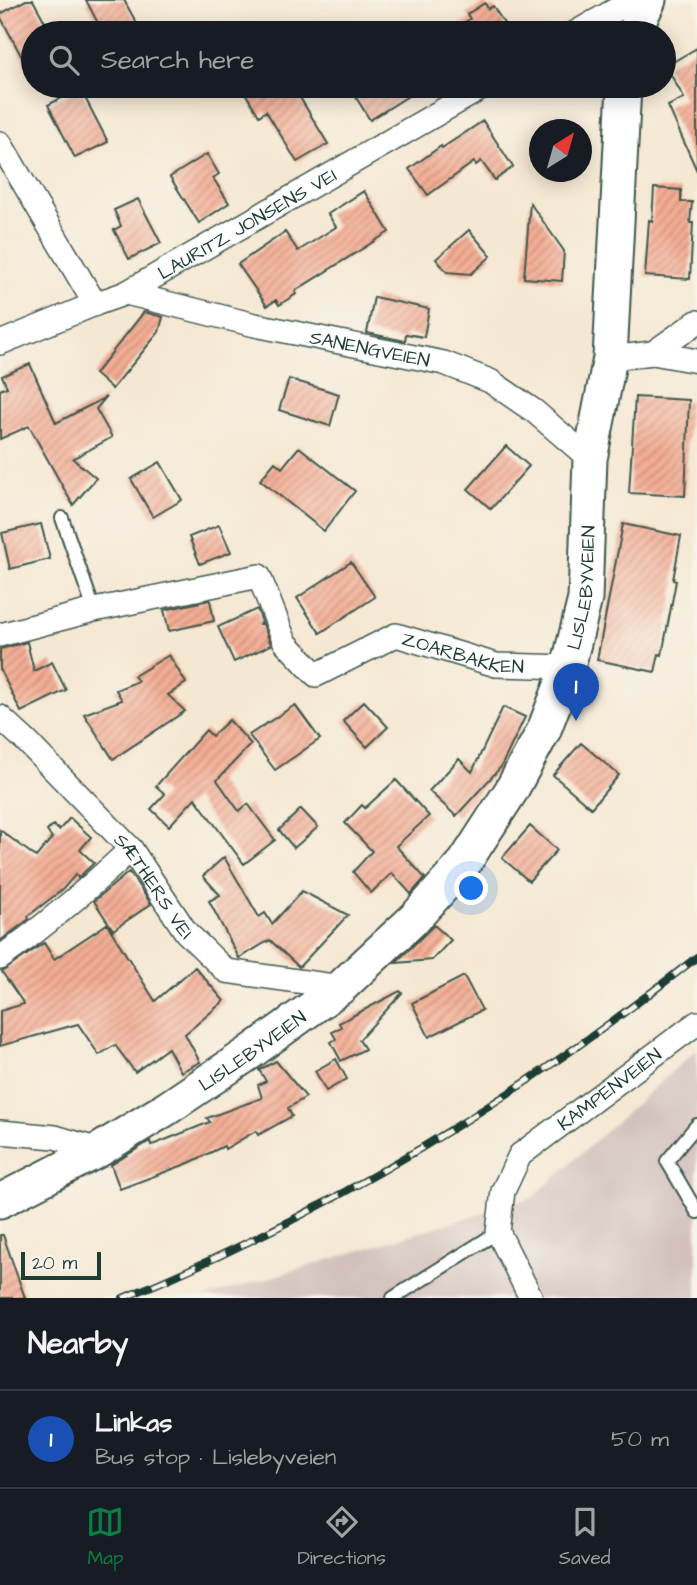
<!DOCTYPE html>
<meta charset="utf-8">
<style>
:root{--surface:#171b24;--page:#20242c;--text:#f1f3f6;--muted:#9ea1a6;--line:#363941;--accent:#0b8043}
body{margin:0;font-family:"Architects Daughter",sans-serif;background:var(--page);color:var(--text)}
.compass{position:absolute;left:529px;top:119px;width:63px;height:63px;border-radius:50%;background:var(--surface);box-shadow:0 4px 18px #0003;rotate:37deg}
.scale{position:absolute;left:21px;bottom:18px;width:80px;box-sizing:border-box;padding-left:7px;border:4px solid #1f3d34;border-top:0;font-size:19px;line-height:24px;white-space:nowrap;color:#1f3d34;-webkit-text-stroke:5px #f7f3e8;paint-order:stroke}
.you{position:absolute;left:472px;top:889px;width:24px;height:24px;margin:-18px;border:5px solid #fff;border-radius:50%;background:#1a73e8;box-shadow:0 0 0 10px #1a73e833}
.badge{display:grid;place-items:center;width:46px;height:46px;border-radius:50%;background:var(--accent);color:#fff;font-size:23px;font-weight:700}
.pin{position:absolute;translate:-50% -58px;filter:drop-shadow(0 2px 4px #0008)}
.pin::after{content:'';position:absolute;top:37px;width:24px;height:21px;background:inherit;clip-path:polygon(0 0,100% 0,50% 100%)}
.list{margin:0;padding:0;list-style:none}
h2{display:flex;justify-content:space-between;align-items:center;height:91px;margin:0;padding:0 28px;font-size:30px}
h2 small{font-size:23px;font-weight:400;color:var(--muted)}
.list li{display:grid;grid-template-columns:46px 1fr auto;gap:21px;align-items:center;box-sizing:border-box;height:98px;padding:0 28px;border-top:2px solid var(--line)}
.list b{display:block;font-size:26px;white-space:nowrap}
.list p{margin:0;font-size:23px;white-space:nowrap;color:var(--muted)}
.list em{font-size:23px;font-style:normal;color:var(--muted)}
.icon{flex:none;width:38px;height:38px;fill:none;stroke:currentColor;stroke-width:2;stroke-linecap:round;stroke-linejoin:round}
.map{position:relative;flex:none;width:697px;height:1298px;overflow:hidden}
.search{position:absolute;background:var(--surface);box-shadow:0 4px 18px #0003;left:21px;right:21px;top:21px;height:77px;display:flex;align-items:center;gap:18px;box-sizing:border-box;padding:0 24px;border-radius:38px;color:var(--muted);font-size:26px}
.sheet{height:189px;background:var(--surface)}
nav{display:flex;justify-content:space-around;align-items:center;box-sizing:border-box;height:98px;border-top:2px solid var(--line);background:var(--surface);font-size:19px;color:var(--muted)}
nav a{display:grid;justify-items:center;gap:4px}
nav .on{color:var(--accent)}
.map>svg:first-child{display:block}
</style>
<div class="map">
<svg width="697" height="1298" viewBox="0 0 697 1298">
<defs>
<pattern id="building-hatch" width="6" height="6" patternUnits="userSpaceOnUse" patternTransform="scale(1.75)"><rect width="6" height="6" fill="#f4ad94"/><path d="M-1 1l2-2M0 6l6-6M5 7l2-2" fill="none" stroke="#c58e7a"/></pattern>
</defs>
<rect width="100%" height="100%" fill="#f7f3e8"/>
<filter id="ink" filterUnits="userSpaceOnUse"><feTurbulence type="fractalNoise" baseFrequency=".0143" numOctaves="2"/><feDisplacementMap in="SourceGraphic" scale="14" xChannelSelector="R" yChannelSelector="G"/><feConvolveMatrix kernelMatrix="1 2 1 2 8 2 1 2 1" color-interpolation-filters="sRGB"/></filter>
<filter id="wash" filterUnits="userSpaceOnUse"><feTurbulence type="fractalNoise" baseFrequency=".00686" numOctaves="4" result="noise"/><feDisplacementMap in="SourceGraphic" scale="28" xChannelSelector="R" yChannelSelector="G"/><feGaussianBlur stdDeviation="1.57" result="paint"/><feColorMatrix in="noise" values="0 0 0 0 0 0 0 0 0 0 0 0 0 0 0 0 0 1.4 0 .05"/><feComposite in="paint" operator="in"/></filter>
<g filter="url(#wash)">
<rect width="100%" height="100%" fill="#f5e8d3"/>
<!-- industrial -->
<path fill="#d1c0bc" d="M697 1049V1298H203L532 1198Z"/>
<g id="blocks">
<!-- building -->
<path fill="url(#building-hatch)" d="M26 0H33L51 33H33V78L0 16V14Z
M86 0H124L142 33H103Z
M485 3 488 9 493 6 510 33H446L470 19 467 14Z
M697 48V171L668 106 684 98 666 66Z
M241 86H293L328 144 297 162 266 111 259 116Z
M349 86H424L370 120Z
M80 88 108 142 75 158 48 105Z
M483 121 513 167 495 180 481 161 476 165 474 162 428 195 409 169 441 146 442 148Z
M207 154 219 174 213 178 229 203 199 223 170 177Z
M654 188 681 190V202H692L690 223H693L690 279 645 276 649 220 652 221Z
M364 191 389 232 295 291 296 294 279 305 276 300 267 306 238 264 285 232 298 251 336 227 328 214Z
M138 199 161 243 129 259 114 230 121 226 114 210Z
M530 203 564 251 562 281 524 278Z
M469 230 491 256 471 274 447 272 436 259Z
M374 297 429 309 424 337 406 334 405 341 367 333Z
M144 312 163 317 159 332 112 389 95 374Z
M30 364 56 423 106 397 96 409 112 437 73 459 96 478 73 505 29 426 0 439V390L7 387 2 376Z
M289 379 339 394 330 426 279 410Z
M635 397 689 400 685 496 629 493Z
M506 446 529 466 491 509 468 489Z
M299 447 355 491 324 531 260 480 275 462 282 468Z
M160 462 182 500 153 517 131 479Z
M41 524 50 559 10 569 2 533Z
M623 524 681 536 673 580 676 581 662 655 659 654 655 672 597 660Z
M219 525 231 552 200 564 189 537Z
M351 562 375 597 320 633 297 598Z
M210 600 214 621 169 631 164 610Z
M257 609 262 622 260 624H263L271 645 234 662 218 627Z
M27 642 34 671 52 662 66 690 21 712 0 669V649Z
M169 655 186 683 168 695 185 711 113 759 84 714 122 700 116 690 138 681 134 676Z
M364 701 388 727 367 747 343 721Z
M295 705 320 739 275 770 249 735Z
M503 707 525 717 501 767 456 816 429 791 459 759 472 772Z
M229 720 251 744 217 780 239 811 248 804 275 840 244 864 195 798 169 826 151 809 165 794 156 786 206 730 212 736Z
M581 743 619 775 591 808 553 775Z
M396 780 429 816 396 846 425 878 411 894 392 873 371 893 353 872 372 851 345 823 362 805 365 808Z
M301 809 318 827 294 848 279 830Z
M70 818 91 837 80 850 94 863 78 878 76 874 63 889 28 916 29 919 0 941V830L36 857 52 838 47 831 53 825 59 830Z
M530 826 557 850 529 881 502 858Z
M224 857 259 917 265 913 272 924 302 891 348 915 299 967 270 940 239 958 209 901 220 895 203 876Z
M129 872 151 904 113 930 94 901Z
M107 924 155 1001 195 967 224 1001 185 1034 200 1062 181 1072 168 1048 135 1072 115 1045 99 1055 78 1024 0 1046V1011L24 1004 2 972 44 943 54 959Z
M434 925 451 940 432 960 395 963Z
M464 976 482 1010 429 1037 412 1003Z
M400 991 402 993 359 1040 365 1049 341 1061 331 1042 336 1039 332 1032 341 1027 339 1023Z
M336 1059 347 1079 326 1091 315 1071Z
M276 1061 306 1097 288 1108 292 1116 258 1135 256 1131 225 1149 224 1146 189 1163 120 1189 111 1165 150 1141 151 1145 155 1144 210 1122 207 1118 262 1098 258 1085 266 1081 259 1070Z
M0 1235H3L25 1298H0Z"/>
</g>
</g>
<g filter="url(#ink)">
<use href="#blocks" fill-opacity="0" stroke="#3f574c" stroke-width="2"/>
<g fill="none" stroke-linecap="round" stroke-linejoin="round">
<!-- lane casing -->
<g stroke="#3f574c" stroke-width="16">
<path id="lane" d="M62 518 94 610
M697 1125 667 1161 697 1212
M393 1298 498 1232"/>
</g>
<!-- street casing -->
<g stroke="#3f574c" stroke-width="26">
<g id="street">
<path d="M575 33 633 0"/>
<path d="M0 143 95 304"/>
<path id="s1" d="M126 293 255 325 444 363 490 381 534 411 590 459"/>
<path id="s2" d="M0 343 95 304 126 293 485 86"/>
<path d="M653 353 697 322"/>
<path d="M610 358 653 353 697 361"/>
<path id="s3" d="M0 635 94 610 259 576 285 642 316 675 396 635 496 665 568 667"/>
<path id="s4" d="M0 717 26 741 131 849 186 932 226 971 341 987"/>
<path d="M0 958C47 925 89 888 131 849"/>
<path d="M0 1132 55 1137 99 1150"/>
<path id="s5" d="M531 1298 498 1232 503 1191 520 1155 697 1023"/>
</g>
</g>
<!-- secondary casing -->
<g stroke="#3f574c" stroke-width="37">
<g id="secondary">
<path d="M634 33 649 0"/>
<path id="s6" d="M0 1201 99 1150 166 1109 248 1054 341 987 415 918 465 862 511 791 544 730 568 667 585 599 590 459 610 358 624 86"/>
</g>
</g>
<!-- lane -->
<use href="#lane" stroke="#fff" stroke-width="12"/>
<!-- street -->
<use href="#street" stroke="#fff" stroke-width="23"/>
<!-- secondary -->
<use href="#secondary" stroke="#fff" stroke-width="33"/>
<!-- rail casing -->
<g stroke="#1f3d34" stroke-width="8">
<path id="rail" d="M123 1298C327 1215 524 1094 697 957"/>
</g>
<!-- rail -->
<use href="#rail" stroke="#f7f3e8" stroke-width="5" stroke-dasharray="16" stroke-linecap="butt"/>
</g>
</g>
<g text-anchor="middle" stroke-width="6" stroke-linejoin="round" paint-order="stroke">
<!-- street labels -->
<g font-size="19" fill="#1f3d34" stroke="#f7f3e8">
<text dy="7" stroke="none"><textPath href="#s2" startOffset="275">LAURITZ JONSENS VEI</textPath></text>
<text dy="7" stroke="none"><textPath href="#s1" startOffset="250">SANENGVEIEN</textPath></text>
<text dy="7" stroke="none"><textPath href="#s6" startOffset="882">LISLEBYVEIEN</textPath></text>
<text dy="7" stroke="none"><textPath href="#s3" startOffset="541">ZOARBAKKEN</textPath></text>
<text dy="7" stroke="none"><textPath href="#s4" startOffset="229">SÆTHERS VEI</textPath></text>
<text dy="7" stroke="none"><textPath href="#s6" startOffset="294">LISLEBYVEIEN</textPath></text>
<text dy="7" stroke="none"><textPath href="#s5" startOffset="266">KAMPENVEIEN</textPath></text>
</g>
</g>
</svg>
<svg class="compass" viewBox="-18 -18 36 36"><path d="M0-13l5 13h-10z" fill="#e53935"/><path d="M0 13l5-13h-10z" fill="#9ea1a6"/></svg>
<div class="scale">20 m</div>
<div class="you"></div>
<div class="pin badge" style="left:576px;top:721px;background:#1a4fb4">1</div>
<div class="search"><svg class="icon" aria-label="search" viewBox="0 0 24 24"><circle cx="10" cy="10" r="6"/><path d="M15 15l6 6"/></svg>Search here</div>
</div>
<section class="sheet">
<h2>Nearby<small></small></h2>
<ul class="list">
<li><span class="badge" style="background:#1a4fb4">1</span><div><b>Linkas</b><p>Bus stop · Lislebyveien</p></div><em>50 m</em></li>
</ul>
</section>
<nav>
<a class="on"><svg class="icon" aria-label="map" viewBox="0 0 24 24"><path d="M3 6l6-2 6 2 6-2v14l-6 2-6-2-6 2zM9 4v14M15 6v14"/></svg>Map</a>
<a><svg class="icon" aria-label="directions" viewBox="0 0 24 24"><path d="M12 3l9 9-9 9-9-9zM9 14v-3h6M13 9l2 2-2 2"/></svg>Directions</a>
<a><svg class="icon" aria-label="saved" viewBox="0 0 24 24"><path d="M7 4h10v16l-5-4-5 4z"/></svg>Saved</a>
</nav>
